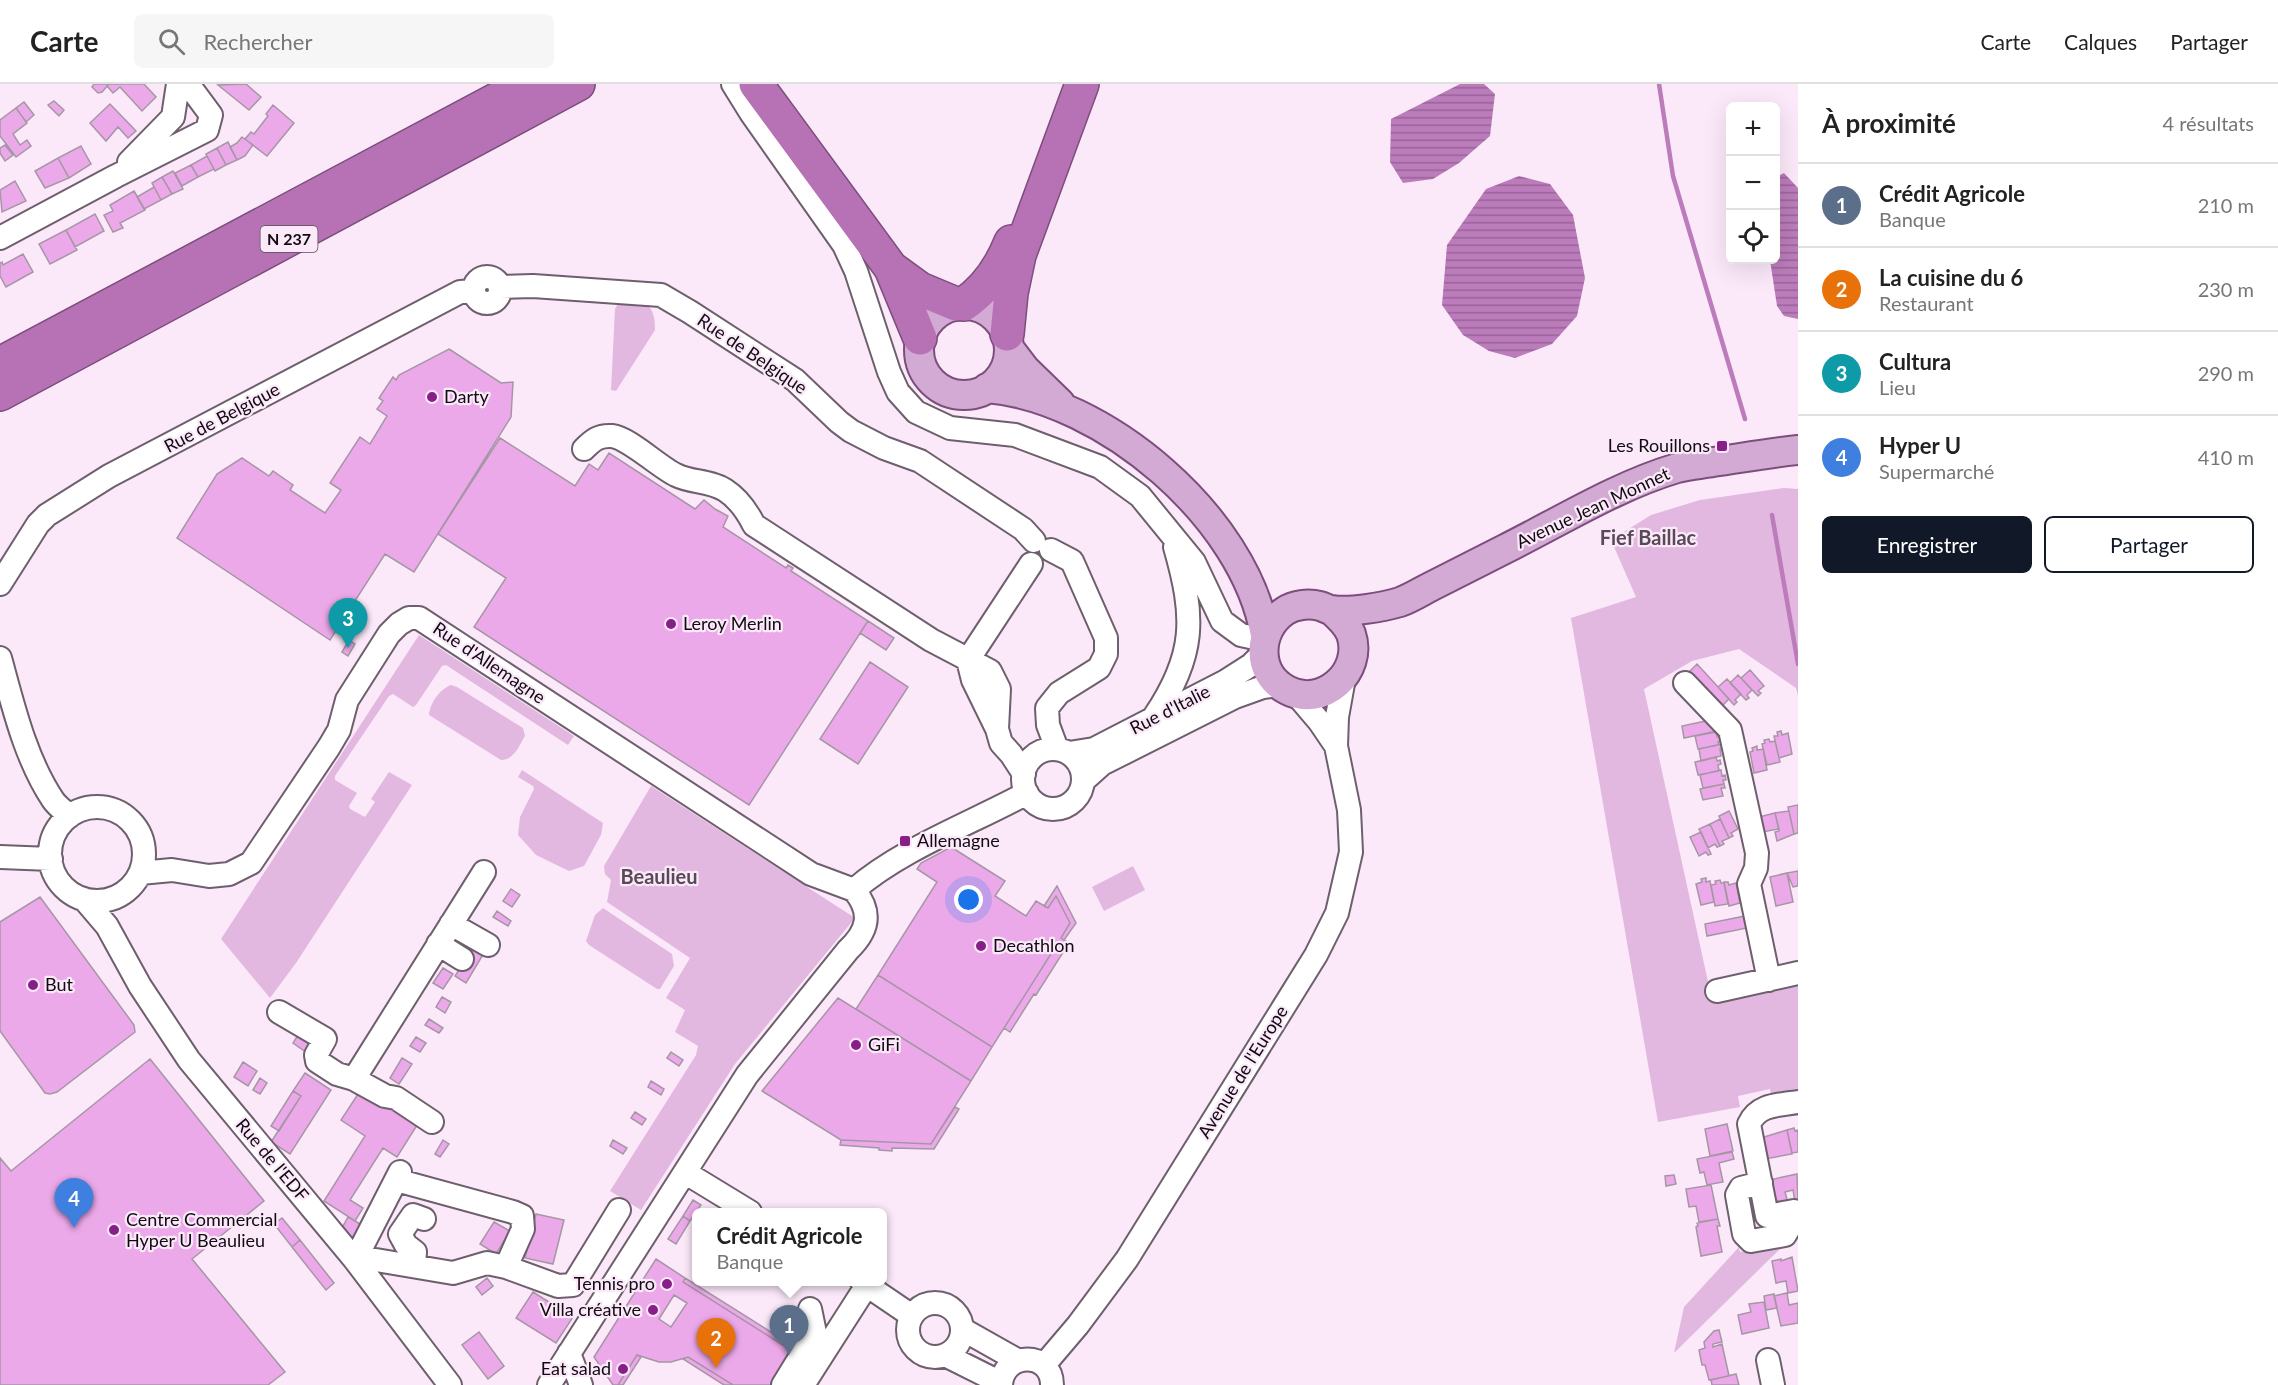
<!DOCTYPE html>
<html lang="fr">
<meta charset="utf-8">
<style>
:root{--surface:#fff;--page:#f6f6f6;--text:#222;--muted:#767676;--line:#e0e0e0;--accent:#111827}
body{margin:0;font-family:Lato,sans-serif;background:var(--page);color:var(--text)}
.controls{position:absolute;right:18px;top:18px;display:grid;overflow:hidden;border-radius:9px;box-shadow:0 6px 24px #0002}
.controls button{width:54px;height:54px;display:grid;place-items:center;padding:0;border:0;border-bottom:2px solid var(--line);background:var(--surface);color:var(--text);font:30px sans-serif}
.you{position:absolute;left:969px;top:816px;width:21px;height:21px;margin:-15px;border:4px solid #fff;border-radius:50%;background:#1a73e8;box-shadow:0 0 0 9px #1a73e833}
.badge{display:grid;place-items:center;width:39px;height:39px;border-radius:50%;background:var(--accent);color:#fff;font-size:20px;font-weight:700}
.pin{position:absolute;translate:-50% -50px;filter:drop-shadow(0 2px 3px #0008)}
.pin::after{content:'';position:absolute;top:32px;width:21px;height:18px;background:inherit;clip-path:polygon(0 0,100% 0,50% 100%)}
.popup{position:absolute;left:692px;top:1124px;width:195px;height:78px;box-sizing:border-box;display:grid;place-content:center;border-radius:9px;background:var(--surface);filter:drop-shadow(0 2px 4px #0005);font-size:20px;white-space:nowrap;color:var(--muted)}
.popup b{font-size:22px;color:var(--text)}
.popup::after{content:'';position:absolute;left:50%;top:100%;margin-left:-12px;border:12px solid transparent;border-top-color:var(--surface)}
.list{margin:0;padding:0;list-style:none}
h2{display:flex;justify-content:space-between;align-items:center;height:78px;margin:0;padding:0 24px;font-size:26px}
h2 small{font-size:20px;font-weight:400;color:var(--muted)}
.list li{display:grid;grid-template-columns:39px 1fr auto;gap:18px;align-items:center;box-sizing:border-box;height:84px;padding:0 24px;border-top:2px solid var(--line)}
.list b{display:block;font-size:22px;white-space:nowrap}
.list p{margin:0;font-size:20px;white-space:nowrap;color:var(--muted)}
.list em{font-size:20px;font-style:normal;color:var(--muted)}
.actions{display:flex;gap:12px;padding:18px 24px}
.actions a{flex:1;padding:14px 0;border:2px solid var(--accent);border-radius:9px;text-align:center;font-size:21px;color:var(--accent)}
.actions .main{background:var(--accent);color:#fff}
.icon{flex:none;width:33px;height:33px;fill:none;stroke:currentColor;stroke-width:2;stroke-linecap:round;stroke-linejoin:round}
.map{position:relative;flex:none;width:1798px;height:1301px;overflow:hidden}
header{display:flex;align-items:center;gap:36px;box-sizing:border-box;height:84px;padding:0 30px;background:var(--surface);border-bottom:2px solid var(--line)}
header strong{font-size:28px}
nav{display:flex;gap:33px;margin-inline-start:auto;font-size:21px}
.search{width:420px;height:54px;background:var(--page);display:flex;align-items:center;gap:15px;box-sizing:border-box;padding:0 21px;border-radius:9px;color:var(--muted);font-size:22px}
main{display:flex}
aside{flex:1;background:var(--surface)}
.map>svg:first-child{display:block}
</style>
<header>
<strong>Carte</strong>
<div class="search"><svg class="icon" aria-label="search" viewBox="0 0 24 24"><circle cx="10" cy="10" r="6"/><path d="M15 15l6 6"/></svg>Rechercher</div>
<nav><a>Carte</a><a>Calques</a><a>Partager</a></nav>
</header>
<main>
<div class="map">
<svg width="1798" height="1301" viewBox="0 0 1798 1301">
<defs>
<pattern id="water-rules" width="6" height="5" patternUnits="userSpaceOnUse" patternTransform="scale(1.5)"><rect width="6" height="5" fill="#bc7cbb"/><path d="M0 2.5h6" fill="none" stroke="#976497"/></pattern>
</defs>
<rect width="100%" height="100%" fill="#fbe9fa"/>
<!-- grass -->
<path fill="#e2b7e0" d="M643 217C654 225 655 234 655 246L616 307 611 306 615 225 619 218Z
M1784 404 1798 405V612L1796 604 1739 565 1692 577 1644 605 1712 916 1798 897V1011L1772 1017 1770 1005 1738 1012 1740 1023 1658 1038 1571 534 1636 513 1611 456 1651 431 1700 416Z
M419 551 574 652 568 661 446 581 442 582 416 621 413 623 393 610 389 612 335 692V696L357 709 349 722 350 725 365 733 375 718 371 715 389 688 412 701 296 879 270 914 221 855Z
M451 601 457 603 523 644 525 652C519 662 514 676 501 676L429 631C430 619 440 605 451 601Z
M522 686 603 739 601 751 584 782 569 787 536 771 518 751 520 733 534 705 533 702 518 693Z
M651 702 855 834 735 980 641 1126 610 1107 696 971 698 962 675 948 685 926 666 914 690 874 607 818 611 796 605 790 604 782Z
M1133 782 1145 806 1104 827 1092 803Z
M603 824 672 870 674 882 660 905H657L589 861 586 857 595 831Z
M1787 1158 1674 1269 1684 1223 1739 1163 1740 1168Z"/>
<!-- water -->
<path fill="url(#water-rules)" d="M1460 0H1484L1495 10 1490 52 1459 79 1433 95 1403 99 1390 78 1391 35Z
M1784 89 1798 104V235L1784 232 1777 222 1770 176H1776V93Z
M1519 92 1550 100 1573 131 1585 194 1577 232 1552 260 1515 274 1489 267 1463 251 1442 221 1447 161 1486 105Z"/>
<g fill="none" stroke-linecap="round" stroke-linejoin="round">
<!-- stream -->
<path stroke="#bc7cbb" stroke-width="4.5" d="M1659 0 1673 92 1745 335
M1772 431 1798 580"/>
</g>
<!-- building -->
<path fill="#eca9ea" stroke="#a696a5" stroke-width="1.5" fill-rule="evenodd" d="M94 0H109L102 8 98 9 92 3Z
M109 0H144L156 13 142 27 120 3 113 9 107 2Z
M246 0 261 13 249 26 218 1Z
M54 17 64 26 59 32 48 21Z
M24 18 34 31 26 38 16 24Z
M110 20 136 47 128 54 118 43 106 57 90 39Z
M273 21 294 39 267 72 245 55 251 48 254 50 268 32 266 30Z
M16 24 27 39 13 50 20 61 27 56 31 62 16 73 0 52V36Z
M242 53 253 61 245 72 237 76 230 63 237 59Z
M228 58 237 76 226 81 217 64Z
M5 61 13 71 5 77 0 69V64Z
M81 62 91 80 69 94 58 74Z
M217 64 226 81 215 87 206 70Z
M207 72 214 85 198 93 191 81Z
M58 74 69 94 45 104 35 87Z
M191 81 198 93 182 102 175 89Z
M173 87 183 105 172 110 162 93Z
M162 93 172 110 161 116 152 99Z
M15 97 26 117 2 128 0 106Z
M154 103 161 116 144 125 137 113Z
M134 107 145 126 120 139 123 144 113 148 104 131 113 127 110 121Z
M95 130 104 147 75 163 66 146Z
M66 146 77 166 50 180 39 160Z
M23 170 33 188 6 203 0 192V179L2 178 3 181Z
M449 265 501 299 513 298 511 333 414 488 385 470 330 556 177 454 217 390 242 374 269 392 273 387 293 401 290 406 325 429 341 406 330 399 360 353 370 360 387 332 377 325 383 317 379 314 393 293 396 296 399 291Z
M500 354 575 402 589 380 598 386 609 369 695 425 704 416 715 425 728 432 723 443 786 484 788 481 793 484 791 487 868 537 749 721 474 543 506 494 438 450Z
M868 537 894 554 886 566 860 549Z
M349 556 355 560 348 572 342 568Z
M870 578 908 603 858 680 820 655Z
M1697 580 1729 615 1720 624 1688 589Z
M1750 586 1764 602 1758 607 1761 609 1758 612 1741 594Z
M1738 591 1752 606 1747 611 1749 614 1746 616 1730 599Z
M1727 595 1741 610 1735 616 1737 618 1734 621 1718 603Z
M1715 635 1717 647 1684 654 1682 642Z
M1781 647 1782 651 1788 649 1792 670 1779 674 1774 652H1778L1777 648Z
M1716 648 1717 653 1720 652 1721 657 1718 658 1719 661 1698 665 1695 652Z
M1769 655 1770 658 1775 657 1780 678 1767 681 1762 660 1765 659 1764 656Z
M1722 660 1723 664 1720 665 1721 672 1701 677 1699 665Z
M1757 662V666L1763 665 1767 686 1754 689 1750 668 1753 667 1752 664Z
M1716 673 1717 677 1720 676 1721 680 1718 681 1719 687 1698 691 1695 678Z
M1721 686 1722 692 1725 691 1726 696H1723L1724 700 1703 704 1700 691Z
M1724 700 1725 704H1721L1723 712 1703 716 1700 705Z
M1798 721V749L1794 750 1788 723Z
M1729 727 1738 745 1731 749 1733 752 1729 754 1719 732Z
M1789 727 1794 750 1777 757 1775 748 1779 747 1775 729Z
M1775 729 1779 745 1762 748 1759 733Z
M1720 735 1729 754 1722 757 1724 760 1720 762 1710 740Z
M1710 740 1720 762 1717 763 1715 760 1708 764 1699 745Z
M1701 748 1711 770 1708 771 1706 768 1699 772 1690 753Z
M951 763 1005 797 995 812 1026 832 1036 817 1048 824 1056 812 1070 839 1061 854 1068 859 1061 869 1054 865 992 963 878 891 937 798 917 785 921 779Z
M1798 787V802L1793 803 1787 789Z
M1787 789 1793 818 1776 822 1770 793Z
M1706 794V798L1710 797 1714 818 1701 821 1696 800 1702 798 1701 795Z
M1720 796 1721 799H1724L1728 820 1715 822 1711 801 1716 800 1715 797Z
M1724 798H1728L1729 801 1736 799 1740 819 1729 822Z
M1057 802 1076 839 1064 856 1069 859 1036 911 1034 910 1010 948 1004 944 1054 865 1061 869 1068 859 1061 854 1070 839 1056 812 1048 824 1044 822Z
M511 805 520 811 512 823 503 817Z
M40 813 134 941 135 948 57 1008 50 1010 45 1009 0 947V838Z
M497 827 511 837 508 842 493 833Z
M1745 832 1747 844 1707 852 1705 840Z
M474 862 484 869 466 899 455 892Z
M443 884 453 890 443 905 433 899Z
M878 891 992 963 971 997 856 925Z
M442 913 451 918 445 929 436 923Z
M838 914 971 997 931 1060 841 1056 762 1007Z
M429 935 443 944 439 949 425 941Z
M298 951 315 963 310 971 293 959Z
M416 953 426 959 420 968 410 962Z
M671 968 683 976 679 982 667 974Z
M402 974 412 980 399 1000 390 994Z
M150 975 264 1117 192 1175 285 1288 268 1301H0V1074L11 1087Z
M243 978 257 987 248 1002 234 993Z
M305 989 331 1006 290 1070 271 1058 301 1012 293 1007Z
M260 994 267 999 260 1010 253 1006Z
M651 997 664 1005 661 1011 648 1003Z
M293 1007 301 1012 279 1047 271 1042Z
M360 1007 419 1038 397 1073 383 1064 350 1116 363 1124 355 1137 324 1117 365 1052 341 1036Z
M955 1023 959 1025 934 1065 892 1064V1067L879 1066V1064L840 1061 841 1056 931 1060Z
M635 1028 646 1035 642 1041 631 1034Z
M1727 1040 1733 1067 1710 1072 1705 1045Z
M1794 1044 1795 1047 1798 1046V1068L1792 1069 1787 1046Z
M1787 1046 1792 1070 1765 1075 1761 1054Z
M443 1056 449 1060 440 1073 435 1070Z
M613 1056 627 1064 623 1070 610 1062Z
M1732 1068 1734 1075 1719 1079 1723 1098 1707 1101 1704 1088 1700 1089 1697 1075Z
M1797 1090 1798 1117 1795 1118 1793 1106 1785 1108 1788 1119 1775 1122 1769 1096Z
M1674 1091 1676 1100 1666 1102 1665 1092Z
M1711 1101 1718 1135 1699 1138 1696 1122 1689 1123 1686 1105Z
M693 1116 701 1121 690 1137 683 1132Z
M536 1130 564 1136 553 1180 525 1174Z
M683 1132 690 1137 676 1160 668 1155Z
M348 1133 362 1141 352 1157 342 1144Z
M282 1134 300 1156 292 1163 274 1140Z
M1718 1135 1720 1142H1717L1722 1168 1701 1172 1696 1143 1698 1142 1697 1139Z
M494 1138 510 1147 496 1170 480 1160Z
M300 1156 334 1199 326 1206 292 1163Z
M1792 1173 1798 1207 1788 1209 1786 1197 1776 1199 1772 1177 1781 1175V1177Z
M656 1175 685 1194 683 1198 794 1268 773 1301H733L688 1273 671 1278H659L637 1271 618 1301H613L594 1273ZM674 1211 687 1219 671 1243 659 1235Z
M487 1194 493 1202 482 1211 476 1203Z
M685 1194 801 1267 794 1268 683 1198Z
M533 1208 573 1233 556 1259 516 1234Z
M1787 1209 1789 1221 1798 1219V1239L1781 1242 1774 1212Z
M1774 1210 1777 1224 1766 1226 1764 1212Z
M1764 1218 1769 1244 1742 1250 1738 1231 1751 1228 1749 1220Z
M1719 1246 1722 1258 1713 1260V1263L1722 1260 1729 1292 1709 1296 1705 1281H1702L1699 1266 1705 1264 1704 1258 1714 1247Z
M479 1248 504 1282 488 1295 462 1261Z
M637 1271 641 1273 623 1301H618Z
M688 1273 733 1301H724L683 1275Z
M1736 1290 1739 1301H1712L1711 1296Z"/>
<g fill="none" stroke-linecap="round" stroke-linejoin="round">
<!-- minor casing -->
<g stroke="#6e5f6d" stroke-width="26">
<path id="minor" d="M733 0 751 29 844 161 856 187 889 288 898 308 916 328 950 344 1015 351 1100 383 1140 412 1194 478 1222 537 1241 551 1264 556
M129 78 173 33 178 0
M0 154 116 92 207 46 211 31 188 0
M474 206a13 13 0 1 1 26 0a13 13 0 1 1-26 0Z
M500 203 533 202 661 211 690 228 795 296 839 338 851 347 884 364 920 377 1023 445 1034 457
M584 365C593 356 599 351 612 352 629 354 659 383 676 391 692 399 709 396 725 406 739 415 747 427 754 441L931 556 990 587 999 605 997 645
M1051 466 1072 477 1106 554V570L1099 584 1059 609 1047 624 1048 641 1057 665
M0 500 38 440 47 431 109 392 460 208 474 207
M0 574C13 621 25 674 53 716 57 722 64 727 70 732
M1685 599 1730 646 1757 769 1756 784 1749 800 1769 896
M1296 610 1319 637 1336 662
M1154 633C1196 571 1195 533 1175 463
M1023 695a30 30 0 1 1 60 0a30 30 0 1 1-60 0Z
M1069 669 1094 665 1226 597 1251 581 1263 569
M1024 690 1011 670 1001 659 997 645 973 596 968 576 1031 480
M1083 697 1102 680 1235 613 1263 603 1279 601
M50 770a47 47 0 1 1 94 0a47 47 0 1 1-94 0Z
M0 773 51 775
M140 789 172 786 209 792 229 790 251 779 329 663 339 646 347 616 389 550 399 540 409 534H419L811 790 854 806
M854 806C901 765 972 739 1027 709
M84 815 107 842 140 902 189 976 355 1176 450 1301
M451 840 488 861
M438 860 462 875
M1717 907 1798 889
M279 928 325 955 316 971 317 977 337 990 354 995 385 1012 396 1014 432 1038
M354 995 484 788
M400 1088 355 1176H376L453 1189 487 1179 506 1183 558 1202 573 1201 619 1126
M686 1089 750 1128
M396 1096 513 1128 522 1132 523 1145 506 1183
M1761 1099 1741 1104 1737 1111 1744 1150 1751 1157 1785 1151 1795 1134 1794 1127 1767 1132 1749 1040C1758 1020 1779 1021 1798 1018
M414 1182 415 1168 406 1161 400 1150 413 1131 424 1135
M862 1198 912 1232
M908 1246a27 27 0 1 1 54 0a27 27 0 1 1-54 0Z
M962 1245 1017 1276
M569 1269 581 1301
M945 1271 1001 1299
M1768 1276 1773 1301
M1044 1281 1078 1241 1127 1175 1316 871 1337 829 1351 768 1349 726 1336 662 1337 633 1344 594
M549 1301 747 991 848 866C868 847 873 829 854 806
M783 1301 815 1249 810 1225
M803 1301 867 1201
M1001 1301C1003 1267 1052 1267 1052 1301"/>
</g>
<!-- major casing -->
<g stroke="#7c4e7c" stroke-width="32">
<path id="major" d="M919 266a45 45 0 1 1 90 0a45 45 0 1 1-90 0Z
M1009 264 1025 285 1060 319
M987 304C1104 314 1245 433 1265 551
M1331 526C1339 533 1347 540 1351 550 1364 588 1322 625 1287 606 1255 589 1257 546 1285 527 1294 521 1308 519 1320 522 1324 523 1328 526 1332 526 1349 529 1383 523 1400 518 1411 514 1422 507 1432 502 1456 490 1481 477 1505 465 1561 437 1617 402 1677 384 1688 381 1701 380 1713 378 1741 374 1769 369 1798 366"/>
</g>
<!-- highway casing -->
<g stroke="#7c4e7c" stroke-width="36">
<path id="highway" d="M756 0 891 184 920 254
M891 184 920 205 956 220
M964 220C986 205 1001 183 1011 158
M1007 250 1011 209 1019 171 1082 0
M0 280 526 0
M0 310 578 0"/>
</g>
<!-- minor -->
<use href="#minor" stroke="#fff" stroke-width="22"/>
<!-- major -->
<use href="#major" stroke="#d3aad3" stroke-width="28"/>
<!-- highway -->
<use href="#highway" stroke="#b672b5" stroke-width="33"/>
</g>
<!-- markers -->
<g fill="#862088" stroke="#fbe9fa" stroke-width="2">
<circle cx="432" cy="313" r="6"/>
<rect x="1716" y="356" width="12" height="12" rx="3"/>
<circle cx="671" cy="540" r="6"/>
<rect x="899" y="751" width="12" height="12" rx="3"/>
<circle cx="981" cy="862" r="6"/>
<circle cx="33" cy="901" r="6"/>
<circle cx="856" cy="961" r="6"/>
<circle cx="114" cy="1146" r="6"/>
<circle cx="667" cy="1200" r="6"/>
<circle cx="653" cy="1226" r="6"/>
<circle cx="623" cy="1285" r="6"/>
</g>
<g text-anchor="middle" stroke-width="4.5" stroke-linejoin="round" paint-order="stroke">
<!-- shield labels -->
<rect fill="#fbe9fa" stroke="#574e57" stroke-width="1.5" x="260.5" y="142" width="57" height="26" rx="4.5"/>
<g font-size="16" font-weight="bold" fill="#110b11">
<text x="289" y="161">N 237</text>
</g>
<!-- street labels -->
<g font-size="18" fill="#110b11" stroke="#fbe9fa">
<text transform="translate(752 270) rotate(34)" y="6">Rue de Belgique</text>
<text transform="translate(222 334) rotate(-28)" y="6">Rue de Belgique</text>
<text transform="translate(1593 424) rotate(-25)" y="6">Avenue Jean Monnet</text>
<text transform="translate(489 579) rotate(34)" y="6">Rue d'Allemagne</text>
<text transform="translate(1170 626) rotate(-27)" y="6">Rue d'Italie</text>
<text transform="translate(1243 988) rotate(-58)" y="6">Avenue de l'Europe</text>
<text transform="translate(272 1076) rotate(50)" y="6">Rue de l'EDF</text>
</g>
<!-- poi labels -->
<g font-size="18" fill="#110b11" stroke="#fbe9fa" text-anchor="start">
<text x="444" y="319">Darty</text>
<text x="1710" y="368" text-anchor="end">Les Rouillons</text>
<text x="683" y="546">Leroy Merlin</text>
<text x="917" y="763">Allemagne</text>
<text x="993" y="868">Decathlon</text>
<text x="45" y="907">But</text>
<text x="868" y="967">GiFi</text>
<text x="126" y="1142">Centre Commercial<tspan x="126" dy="21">Hyper U Beaulieu</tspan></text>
<text x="655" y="1206" text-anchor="end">Tennis pro</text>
<text x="641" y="1232" text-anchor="end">Villa créative</text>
<text x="611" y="1291" text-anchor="end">Eat salad</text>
</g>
<!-- neighbourhood labels -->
<g font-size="20" font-weight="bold" fill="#574956" stroke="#fbe9fa">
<text x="1648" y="461">Fief Baillac</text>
<text x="659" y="800">Beaulieu</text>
</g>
</g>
</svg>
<div class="controls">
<button>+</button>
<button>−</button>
<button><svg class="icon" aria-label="locate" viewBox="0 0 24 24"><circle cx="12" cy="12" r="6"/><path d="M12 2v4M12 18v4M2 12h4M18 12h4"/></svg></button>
</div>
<div class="you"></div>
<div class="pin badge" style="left:789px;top:1271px;background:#5c6f8a">1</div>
<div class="popup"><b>Crédit Agricole</b>Banque</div>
<div class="pin badge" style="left:716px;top:1284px;background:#e8710a">2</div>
<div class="pin badge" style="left:348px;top:564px;background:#0f9aa8">3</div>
<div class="pin badge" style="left:74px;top:1144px;background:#3f7fe0">4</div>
</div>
<aside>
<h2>À proximité<small>4 résultats</small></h2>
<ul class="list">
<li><span class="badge" style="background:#5c6f8a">1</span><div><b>Crédit Agricole</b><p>Banque</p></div><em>210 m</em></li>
<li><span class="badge" style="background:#e8710a">2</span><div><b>La cuisine du 6</b><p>Restaurant</p></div><em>230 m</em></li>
<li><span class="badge" style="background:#0f9aa8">3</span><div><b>Cultura</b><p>Lieu</p></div><em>290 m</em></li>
<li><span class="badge" style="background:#3f7fe0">4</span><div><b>Hyper U</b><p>Supermarché</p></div><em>410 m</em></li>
</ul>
<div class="actions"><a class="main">Enregistrer</a><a>Partager</a></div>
</aside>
</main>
